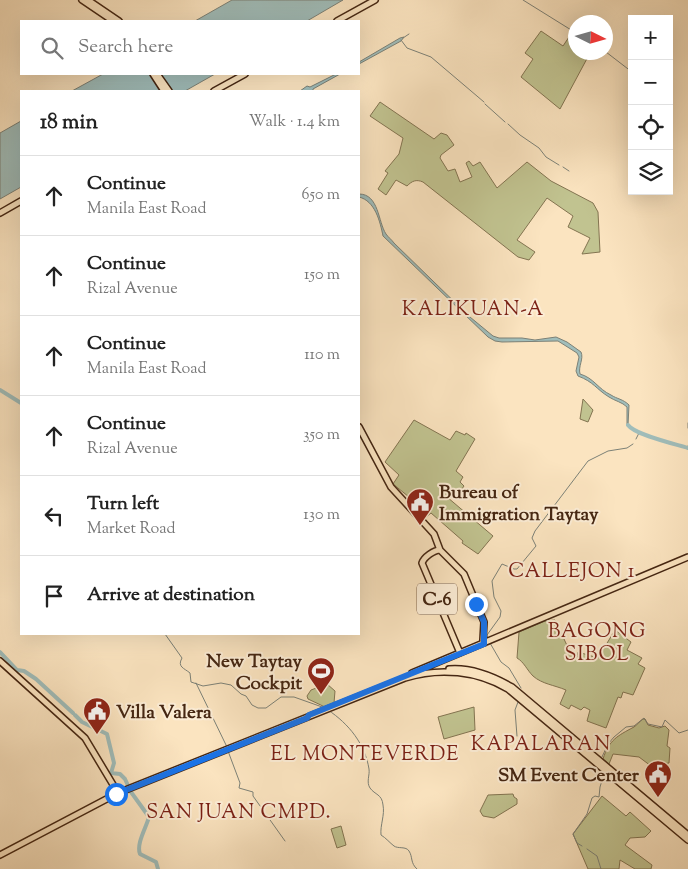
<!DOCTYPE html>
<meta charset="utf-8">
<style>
:root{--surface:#fff;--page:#f6f6f6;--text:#222;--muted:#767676;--line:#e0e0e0}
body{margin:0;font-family:"Sorts Mill Goudy",serif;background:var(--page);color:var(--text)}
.controls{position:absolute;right:15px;top:15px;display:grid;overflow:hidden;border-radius:0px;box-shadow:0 5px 20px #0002}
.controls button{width:45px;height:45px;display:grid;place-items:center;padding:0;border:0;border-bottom:1px solid var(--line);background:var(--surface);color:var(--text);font:25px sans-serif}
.compass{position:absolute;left:568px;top:15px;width:45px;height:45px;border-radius:50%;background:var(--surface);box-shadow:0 5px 20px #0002;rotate:95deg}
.stop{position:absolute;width:15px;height:15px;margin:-11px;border:4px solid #1a73e8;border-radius:50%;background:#fff}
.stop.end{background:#1a73e8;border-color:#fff;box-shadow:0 1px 5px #0008}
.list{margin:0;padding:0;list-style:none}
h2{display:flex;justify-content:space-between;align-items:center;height:65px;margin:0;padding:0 20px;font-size:21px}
h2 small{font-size:16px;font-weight:400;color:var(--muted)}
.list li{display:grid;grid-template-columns:32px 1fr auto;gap:15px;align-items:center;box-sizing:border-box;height:80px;padding:0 20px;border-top:1px solid var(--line)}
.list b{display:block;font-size:19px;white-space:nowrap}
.list p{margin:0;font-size:16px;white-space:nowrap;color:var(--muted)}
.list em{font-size:16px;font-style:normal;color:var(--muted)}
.icon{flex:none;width:28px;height:28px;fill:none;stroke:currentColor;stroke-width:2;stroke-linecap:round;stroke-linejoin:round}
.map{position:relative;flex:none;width:688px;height:869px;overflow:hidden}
.search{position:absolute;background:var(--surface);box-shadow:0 5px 20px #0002;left:20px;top:20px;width:340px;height:55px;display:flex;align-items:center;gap:12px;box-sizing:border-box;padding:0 18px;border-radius:0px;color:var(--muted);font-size:19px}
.panel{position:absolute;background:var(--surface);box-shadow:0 5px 20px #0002;left:20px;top:90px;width:340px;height:545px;border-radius:0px}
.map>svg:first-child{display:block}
</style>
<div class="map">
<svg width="688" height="869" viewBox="0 0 688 869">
<rect width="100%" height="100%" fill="#fbe4c0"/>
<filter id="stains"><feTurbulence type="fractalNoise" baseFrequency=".004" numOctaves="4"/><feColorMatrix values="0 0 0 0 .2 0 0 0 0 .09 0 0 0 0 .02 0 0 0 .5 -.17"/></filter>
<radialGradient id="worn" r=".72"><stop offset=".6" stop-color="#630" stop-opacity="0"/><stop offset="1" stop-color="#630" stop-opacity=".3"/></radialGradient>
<!-- green -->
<path fill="#c1c390" stroke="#837451" d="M541 31 563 46 571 34 575 36 576 52 590 53 560 109 521 77 533 59 525 53Z
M380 102 434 139 441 133 447 135 454 145 441 155 440 158 448 171 455 169 460 182 472 177 466 163 469 161 473 166 480 162 497 188 527 162 551 181 593 203 598 212 600 252 582 254 590 238 568 227 573 216 547 198 517 240 535 252 529 260 518 257 423 182C416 179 412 181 407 186L396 180 386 195 378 189 388 173 385 171 399 154 403 138 370 116Z
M583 399 593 410 588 422 580 419Z
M414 420 450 440 456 431 465 435 466 433 475 439 456 471 463 477 460 482 464 486 459 493 454 489 447 497 493 536 478 554 462 543 463 541 431 513 425 518 409 497 393 484 399 475 385 462Z
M555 620 572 656 577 657 578 652 598 658 615 630 631 642 627 650 642 658 638 664 645 668 633 695 623 692 621 698 618 697 606 728 587 721 590 710 584 707 581 710 571 705 569 709 560 704 566 690C554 685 542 684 533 676 527 670 524 662 517 658L519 632 545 621Z
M327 684 335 691 334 703 325 707 308 699 307 696 311 690Z
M474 707 475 730 444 739 438 717Z
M643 719H645L648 725 659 728 665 726 669 730 667 746 670 748 669 763 651 766 639 757 613 754 609 764 603 759C609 740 617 736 634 727 637 725 640 721 643 719Z
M513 794 514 797 517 799V804L494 818 483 816 480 811 488 795Z
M602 796 626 816 630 812 651 831 645 837 630 838 625 845 652 865 651 869H635L620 860 619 869H588L573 834Z
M341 826 346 845 337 848 331 829Z"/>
<!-- water -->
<path fill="#a0bdba" stroke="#7c8177" d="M232 0H343L307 21H195Z
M404 37 401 41 359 64V62L400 38Z
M103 74H215L185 91H72Z
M336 74H340L313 89V91H300L307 86 310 87Z
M21 121V187L0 199V133Z
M359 194C379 194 378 222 386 234 388 237 392 240 394 243L470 317 493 336 499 338H522L535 340 556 337 567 342 581 352C584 359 578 366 580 374 594 378 598 389 611 395 617 399 623 399 629 405L628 425 630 428 627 425V407C622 402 615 401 609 397 596 389 594 382 578 376L576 371 579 357 577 353 558 341 502 342 495 341 488 337 383 236C380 221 375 201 359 197Z"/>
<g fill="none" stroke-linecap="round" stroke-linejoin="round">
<!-- stream -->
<path stroke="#7c8177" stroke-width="1" d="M523 0 576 33
M403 38 409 34
M401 40 407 48 431 57 484 102
M606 52 632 72
M485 104 505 122
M508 124 520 135 539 148 546 157 559 165
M563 167 569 171
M688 423V428
M636 439 639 433
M686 447 688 446
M165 634 182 658C177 667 184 668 190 673L191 682 203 686 221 683 231 685 241 694 246 696 252 705 258 708H266L281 697H294L325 708
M488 639 487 635 500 617 501 611 494 597 492 581 502 564 514 569H517L536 546 532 538 535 531 588 461 608 451 627 448 633 444
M490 643 501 662 509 668 521 688
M196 683 227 747
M328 710C349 724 365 744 369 769 370 775 366 782 370 788 375 795 382 794 383 805 385 815 380 825 381 835 386 838 390 843 394 846 398 849 406 846 409 851 413 857 410 863 417 869
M517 736 515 710 518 702
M228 751 240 783 239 788 253 792V796L285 841
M602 757 608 744 614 737 626 727 634 726 644 718 648 724 662 727 665 720 679 733 688 730
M582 846 577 843 573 834 587 814 592 798 595 796 599 797 600 787 604 774
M587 849 597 856 601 869"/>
<!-- river -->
<path stroke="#a0bdba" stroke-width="4" d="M0 390 21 403
M628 425C635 435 675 444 688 448
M0 652 17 670 24 671 36 679 73 713
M75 715 82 722 107 734 114 763 111 773 120 774 125 779 131 792 149 817C146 828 136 844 140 854L156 862 158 869"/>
<!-- major casing -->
<g stroke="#452612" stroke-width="8">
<path id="major" d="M82 0 113 21
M88 0 119 21
M337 21 375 0
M153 74 164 91
M157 74 169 91
M214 91 245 74
M0 213 21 201
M359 427 391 487 434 534 440 550 464 574 484 622 483 640 484 643
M440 550C434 550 424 557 422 563L460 653
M0 661 85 738 118 793
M449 669C472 667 493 676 512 687L688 835
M412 673 688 557
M0 855 118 793 405 678C440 667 477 671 508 689L688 840"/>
</g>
<!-- major -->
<use href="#major" stroke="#fbe4c0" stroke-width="5"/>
</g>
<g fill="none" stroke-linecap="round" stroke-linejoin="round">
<!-- route -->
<path stroke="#1a73e8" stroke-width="6" d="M116 794 307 718 309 715 484 644V622L476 604"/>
</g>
<!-- icons -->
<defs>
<g id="civic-pin" transform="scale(1.4375)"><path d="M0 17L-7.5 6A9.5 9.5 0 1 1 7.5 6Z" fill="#8f2418" stroke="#fcedd6"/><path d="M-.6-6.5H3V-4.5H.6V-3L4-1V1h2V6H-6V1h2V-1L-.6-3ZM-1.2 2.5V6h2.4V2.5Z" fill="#fff"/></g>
<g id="stadium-pin" transform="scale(1.4375)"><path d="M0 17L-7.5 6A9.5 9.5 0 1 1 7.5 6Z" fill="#8f2418" stroke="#fcedd6"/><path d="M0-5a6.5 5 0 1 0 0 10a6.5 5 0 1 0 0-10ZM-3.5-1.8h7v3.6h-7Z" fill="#fff"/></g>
</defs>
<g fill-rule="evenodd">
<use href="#civic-pin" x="420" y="502"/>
<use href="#stadium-pin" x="321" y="671"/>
<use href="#civic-pin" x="97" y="711"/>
<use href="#civic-pin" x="658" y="774"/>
</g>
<g text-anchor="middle" stroke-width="4" stroke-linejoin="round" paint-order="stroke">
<!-- shield labels -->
<rect fill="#fcedd6" stroke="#7c624d" stroke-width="1" x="417" y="583.5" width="40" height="31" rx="4"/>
<g font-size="18" font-weight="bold" fill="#452612">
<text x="437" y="605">C-6</text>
</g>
<!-- poi labels -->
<g font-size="19" font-weight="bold" fill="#452612" stroke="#fcedd6" text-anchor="start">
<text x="439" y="498">Bureau of<tspan x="439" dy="22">Immigration Taytay</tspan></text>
<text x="302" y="667" text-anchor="end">New Taytay<tspan x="302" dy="22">Cockpit</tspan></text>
<text x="116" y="718">Villa Valera</text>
<text x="639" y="781" text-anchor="end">SM Event Center</text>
</g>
<!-- neighbourhood labels -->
<g font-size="20" letter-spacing="1" fill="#7a1f14" stroke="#fcedd6">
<text x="473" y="315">KALIKUAN-A</text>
<text x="572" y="577">CALLEJON 1</text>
<text x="597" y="637">BAGONG<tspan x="597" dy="23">SIBOL</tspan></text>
<text x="541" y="750">KAPALARAN</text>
<text x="365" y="760">EL MONTEVERDE</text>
<text x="239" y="818">SAN JUAN CMPD.</text>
</g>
</g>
<rect width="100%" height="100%" filter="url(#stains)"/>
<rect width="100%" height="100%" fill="url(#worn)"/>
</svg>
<div class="controls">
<button>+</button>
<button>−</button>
<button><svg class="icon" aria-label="locate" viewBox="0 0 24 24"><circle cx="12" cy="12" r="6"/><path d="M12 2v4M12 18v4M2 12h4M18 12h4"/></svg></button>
<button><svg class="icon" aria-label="layers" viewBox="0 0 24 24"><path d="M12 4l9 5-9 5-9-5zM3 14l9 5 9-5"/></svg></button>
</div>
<svg class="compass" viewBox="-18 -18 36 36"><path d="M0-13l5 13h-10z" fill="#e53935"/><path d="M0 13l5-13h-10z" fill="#767676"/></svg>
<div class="stop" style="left:116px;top:794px"></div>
<div class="stop end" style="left:476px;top:604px"></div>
<div class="search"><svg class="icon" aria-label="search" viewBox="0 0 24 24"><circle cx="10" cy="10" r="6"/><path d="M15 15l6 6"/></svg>Search here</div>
<section class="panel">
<h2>18 min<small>Walk · 1.4 km</small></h2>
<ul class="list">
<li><svg class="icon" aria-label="ahead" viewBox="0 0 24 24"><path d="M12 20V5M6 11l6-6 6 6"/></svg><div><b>Continue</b><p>Manila East Road</p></div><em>650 m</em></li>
<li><svg class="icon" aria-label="ahead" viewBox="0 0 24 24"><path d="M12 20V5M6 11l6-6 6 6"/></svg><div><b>Continue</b><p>Rizal Avenue</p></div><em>150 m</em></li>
<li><svg class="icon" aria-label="ahead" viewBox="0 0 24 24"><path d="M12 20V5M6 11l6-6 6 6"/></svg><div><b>Continue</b><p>Manila East Road</p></div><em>110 m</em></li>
<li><svg class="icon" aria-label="ahead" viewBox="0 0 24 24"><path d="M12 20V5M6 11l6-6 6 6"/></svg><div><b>Continue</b><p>Rizal Avenue</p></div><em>350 m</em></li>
<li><svg class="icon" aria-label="left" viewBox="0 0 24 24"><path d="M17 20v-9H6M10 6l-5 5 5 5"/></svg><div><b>Turn left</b><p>Market Road</p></div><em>130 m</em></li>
<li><svg class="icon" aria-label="arrive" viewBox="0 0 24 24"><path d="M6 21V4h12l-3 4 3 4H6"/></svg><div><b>Arrive at destination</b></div></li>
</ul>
</section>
</div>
